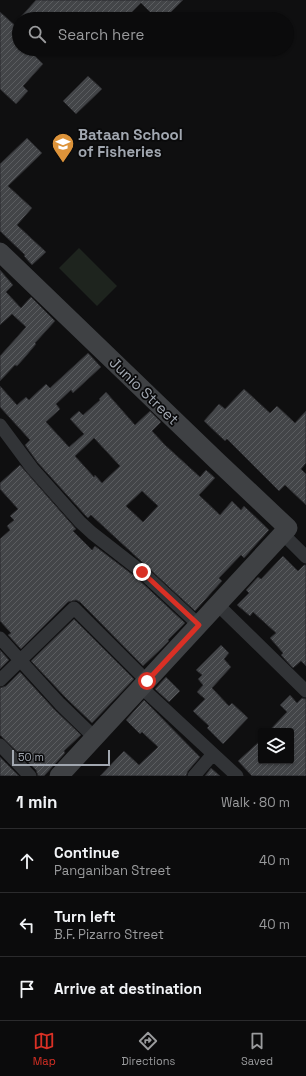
<!DOCTYPE html>
<meta charset="utf-8">
<style>
:root{--surface:#0b0b0c;--page:#19191a;--text:#f1f3f6;--muted:#9a9b9d;--line:#2b2b2d;--accent:#d93025}
body{margin:0;font-family:"Space Grotesk",sans-serif;background:var(--page);color:var(--text)}
.controls{position:absolute;right:12px;bottom:12px;display:grid;overflow:hidden;border-radius:4px;box-shadow:0 1px 3px #0004}
.controls button{width:36px;height:36px;display:grid;place-items:center;padding:0;border:0;border-bottom:1px solid var(--line);background:var(--surface);color:var(--text);font:20px sans-serif}
.scale{position:absolute;left:12px;bottom:10px;width:98px;box-sizing:border-box;padding-left:4px;border:2px solid #a1a7b0;border-top:0;font-size:11px;line-height:14px;white-space:nowrap;color:#a1a7b0;-webkit-text-stroke:3px #0a0a0b;paint-order:stroke}
.stop{position:absolute;width:12px;height:12px;margin:-9px;border:3px solid #d93025;border-radius:50%;background:#fff}
.stop.end{background:#d93025;border-color:#fff;box-shadow:0 1px 4px #0008}
.list{margin:0;padding:0;list-style:none}
h2{display:flex;justify-content:space-between;align-items:center;height:52px;margin:0;padding:0 16px;font-size:17px}
h2 small{font-size:13px;font-weight:400;color:var(--muted)}
.list li{display:grid;grid-template-columns:26px 1fr auto;gap:12px;align-items:center;box-sizing:border-box;height:64px;padding:0 16px;border-top:1px solid var(--line)}
.list b{display:block;font-size:15px;white-space:nowrap}
.list p{margin:0;font-size:13px;white-space:nowrap;color:var(--muted)}
.list em{font-size:13px;font-style:normal;color:var(--muted)}
.icon{flex:none;width:22px;height:22px;fill:none;stroke:currentColor;stroke-width:2;stroke-linecap:round;stroke-linejoin:round}
.map{position:relative;flex:none;width:306px;height:776px;overflow:hidden}
.search{position:absolute;background:var(--surface);box-shadow:0 1px 3px #0004;left:12px;right:12px;top:12px;height:44px;display:flex;align-items:center;gap:10px;box-sizing:border-box;padding:0 14px;border-radius:22px;color:var(--muted);font-size:15px}
.sheet{height:244px;background:var(--surface)}
nav{display:flex;justify-content:space-around;align-items:center;box-sizing:border-box;height:56px;border-top:1px solid var(--line);background:var(--surface);font-size:11px;color:var(--muted)}
nav a{display:grid;justify-items:center;gap:2px}
nav .on{color:var(--accent)}
.map>svg:first-child{display:block}
</style>
<div class="map">
<svg width="306" height="776" viewBox="0 0 306 776">
<defs>
<pattern id="building-hatch" width="6" height="6" patternUnits="userSpaceOnUse"><rect width="6" height="6" fill="#434548"/><path d="M-1 1l2-2M0 6l6-6M5 7l2-2" fill="none" stroke="#5b5d60"/></pattern>
</defs>
<rect width="100%" height="100%" fill="#0f0f10"/>
<!-- garden -->
<path fill="#1e241e" d="M79 248 117 286 97 306 59 268Z"/>
<!-- building -->
<path fill="url(#building-hatch)" stroke="#29292c" fill-rule="evenodd" d="M36 0H183L164 19H157L141 3 125 19H19Z
M0 12 19 29V49H37L33 54 43 64 23 86 28 91 16 104 0 89Z
M88 76 102 89 76 114 63 101Z
M27 138 42 153 8 186 32 208 17 225 46 252 32 265 24 256 25 255 0 231V164Z
M0 270 13 285 6 292 21 308 31 297 55 321 35 343 36 344 26 356 17 366 15 365 0 381V356L26 327 12 314 0 325Z
M88 353 101 367 73 393 71 390 56 404 60 409 46 422 69 447 84 434 70 419 79 411 83 415 100 400 99 399 106 392 135 425 150 411 161 422 152 431 165 445 200 477 206 470 215 478 199 495 220 515 232 501 241 510 244 506 269 530 244 558 241 555 219 578 222 581 195 611 91 515 88 518 86 516 38 463 25 445 30 440 0 407V386L17 405 26 397 29 400 46 384 50 388ZM94 438 120 466 102 483 95 475 94 477 75 456ZM142 491 158 506 143 522 126 506Z
M244 389 270 413 277 406 295 423 306 411V463L301 469 306 474V505L285 485 279 491 227 439 225 441 204 421 219 404 225 409Z
M20 465 76 529 73 531 92 550 95 546 137 578 185 623 168 640 169 641 161 649 143 666 80 602 76 600 68 602 21 649 8 635 11 633 0 621V539L10 530 7 526 14 520 10 516 18 509 0 489V483Z
M283 556 298 571 304 565H306V666L301 661 293 668 281 655 283 653 270 638 276 633 253 612 250 616 237 605 249 593 246 590 258 577 261 579Z
M74 619 134 679 92 723 66 698 31 661Z
M221 645 229 653 224 659 231 667 212 688 229 706 232 703 248 718 223 744 207 728 209 726 193 711 205 699 197 692 203 685 198 679 202 675 196 670Z
M0 650 9 660 0 669Z
M20 672 54 709 81 735 64 751 65 753 44 776H38L36 770 0 735V688L6 686Z
M166 677 180 691 169 702 155 689Z
M290 695 297 703 302 698 306 699V776H252L238 761 261 740V761H291V731H269L287 712 280 705Z
M144 700 200 757 188 771 186 776H100L124 751 139 765 158 747 142 732 140 734 126 720Z
M0 757 19 776H0Z
M211 768 220 776H205Z"/>
<g fill="none" stroke-linecap="round" stroke-linejoin="round">
<!-- street -->
<path stroke="#323437" stroke-width="13" d="M0 425 32 468 80 522 92 533 142 572 199 625
M283 534 306 557
M218 605 306 691
M0 638 60 704 94 737
M0 680 74 608 147 681
M141 687 237 776
M0 745 30 776
M194 776 213 754"/>
<!-- secondary -->
<path stroke="#3f4144" stroke-width="19" d="M0 252 217 461 288 528 59 776"/>
</g>
<g fill="none" stroke-linecap="round" stroke-linejoin="round">
<!-- route -->
<path stroke="#d93025" stroke-width="5" d="M142 572 199 625 147 681"/>
</g>
<!-- icons -->
<defs>
<g id="school-pin" transform="scale(1.15)"><path d="M0 17L-7.5 6A9.5 9.5 0 1 1 7.5 6Z" fill="#dd933a" stroke="#0a0a0b"/><path d="M0-5L7-2L0 1L-7-2ZM-4 1L0 2.5L4 1V4Q0 6-4 4Z" fill="#fff"/></g>
</defs>
<g fill-rule="evenodd">
<use href="#school-pin" x="63" y="144"/>
</g>
<g text-anchor="middle" stroke-width="3.5" stroke-linejoin="round" paint-order="stroke">
<!-- poi labels -->
<g font-size="15" font-weight="bold" fill="#a1a7b0" stroke="#0a0a0b" text-anchor="start">
<text x="78" y="140">Bataan School<tspan x="78" dy="17">of Fisheries</tspan></text>
</g>
<!-- street labels -->
<g font-size="15" fill="#a1a7b0" stroke="#0a0a0b">
<text transform="translate(144 391) rotate(44)" y="5">Junio Street</text>
</g>
</g>
</svg>
<div class="controls">
<button><svg class="icon" aria-label="layers" viewBox="0 0 24 24"><path d="M12 4l9 5-9 5-9-5zM3 14l9 5 9-5"/></svg></button>
</div>
<div class="scale">50 m</div>
<div class="stop" style="left:147px;top:681px"></div>
<div class="stop end" style="left:142px;top:572px"></div>
<div class="search"><svg class="icon" aria-label="search" viewBox="0 0 24 24"><circle cx="10" cy="10" r="6"/><path d="M15 15l6 6"/></svg>Search here</div>
</div>
<section class="sheet">
<h2>1 min<small>Walk · 80 m</small></h2>
<ul class="list">
<li><svg class="icon" aria-label="ahead" viewBox="0 0 24 24"><path d="M12 20V5M6 11l6-6 6 6"/></svg><div><b>Continue</b><p>Panganiban Street</p></div><em>40 m</em></li>
<li><svg class="icon" aria-label="left" viewBox="0 0 24 24"><path d="M17 20v-9H6M10 6l-5 5 5 5"/></svg><div><b>Turn left</b><p>B.F. Pizarro Street</p></div><em>40 m</em></li>
<li><svg class="icon" aria-label="arrive" viewBox="0 0 24 24"><path d="M6 21V4h12l-3 4 3 4H6"/></svg><div><b>Arrive at destination</b></div></li>
</ul>
</section>
<nav>
<a class="on"><svg class="icon" aria-label="map" viewBox="0 0 24 24"><path d="M3 6l6-2 6 2 6-2v14l-6 2-6-2-6 2zM9 4v14M15 6v14"/></svg>Map</a>
<a><svg class="icon" aria-label="directions" viewBox="0 0 24 24"><path d="M12 3l9 9-9 9-9-9zM9 14v-3h6M13 9l2 2-2 2"/></svg>Directions</a>
<a><svg class="icon" aria-label="saved" viewBox="0 0 24 24"><path d="M7 4h10v16l-5-4-5 4z"/></svg>Saved</a>
</nav>
